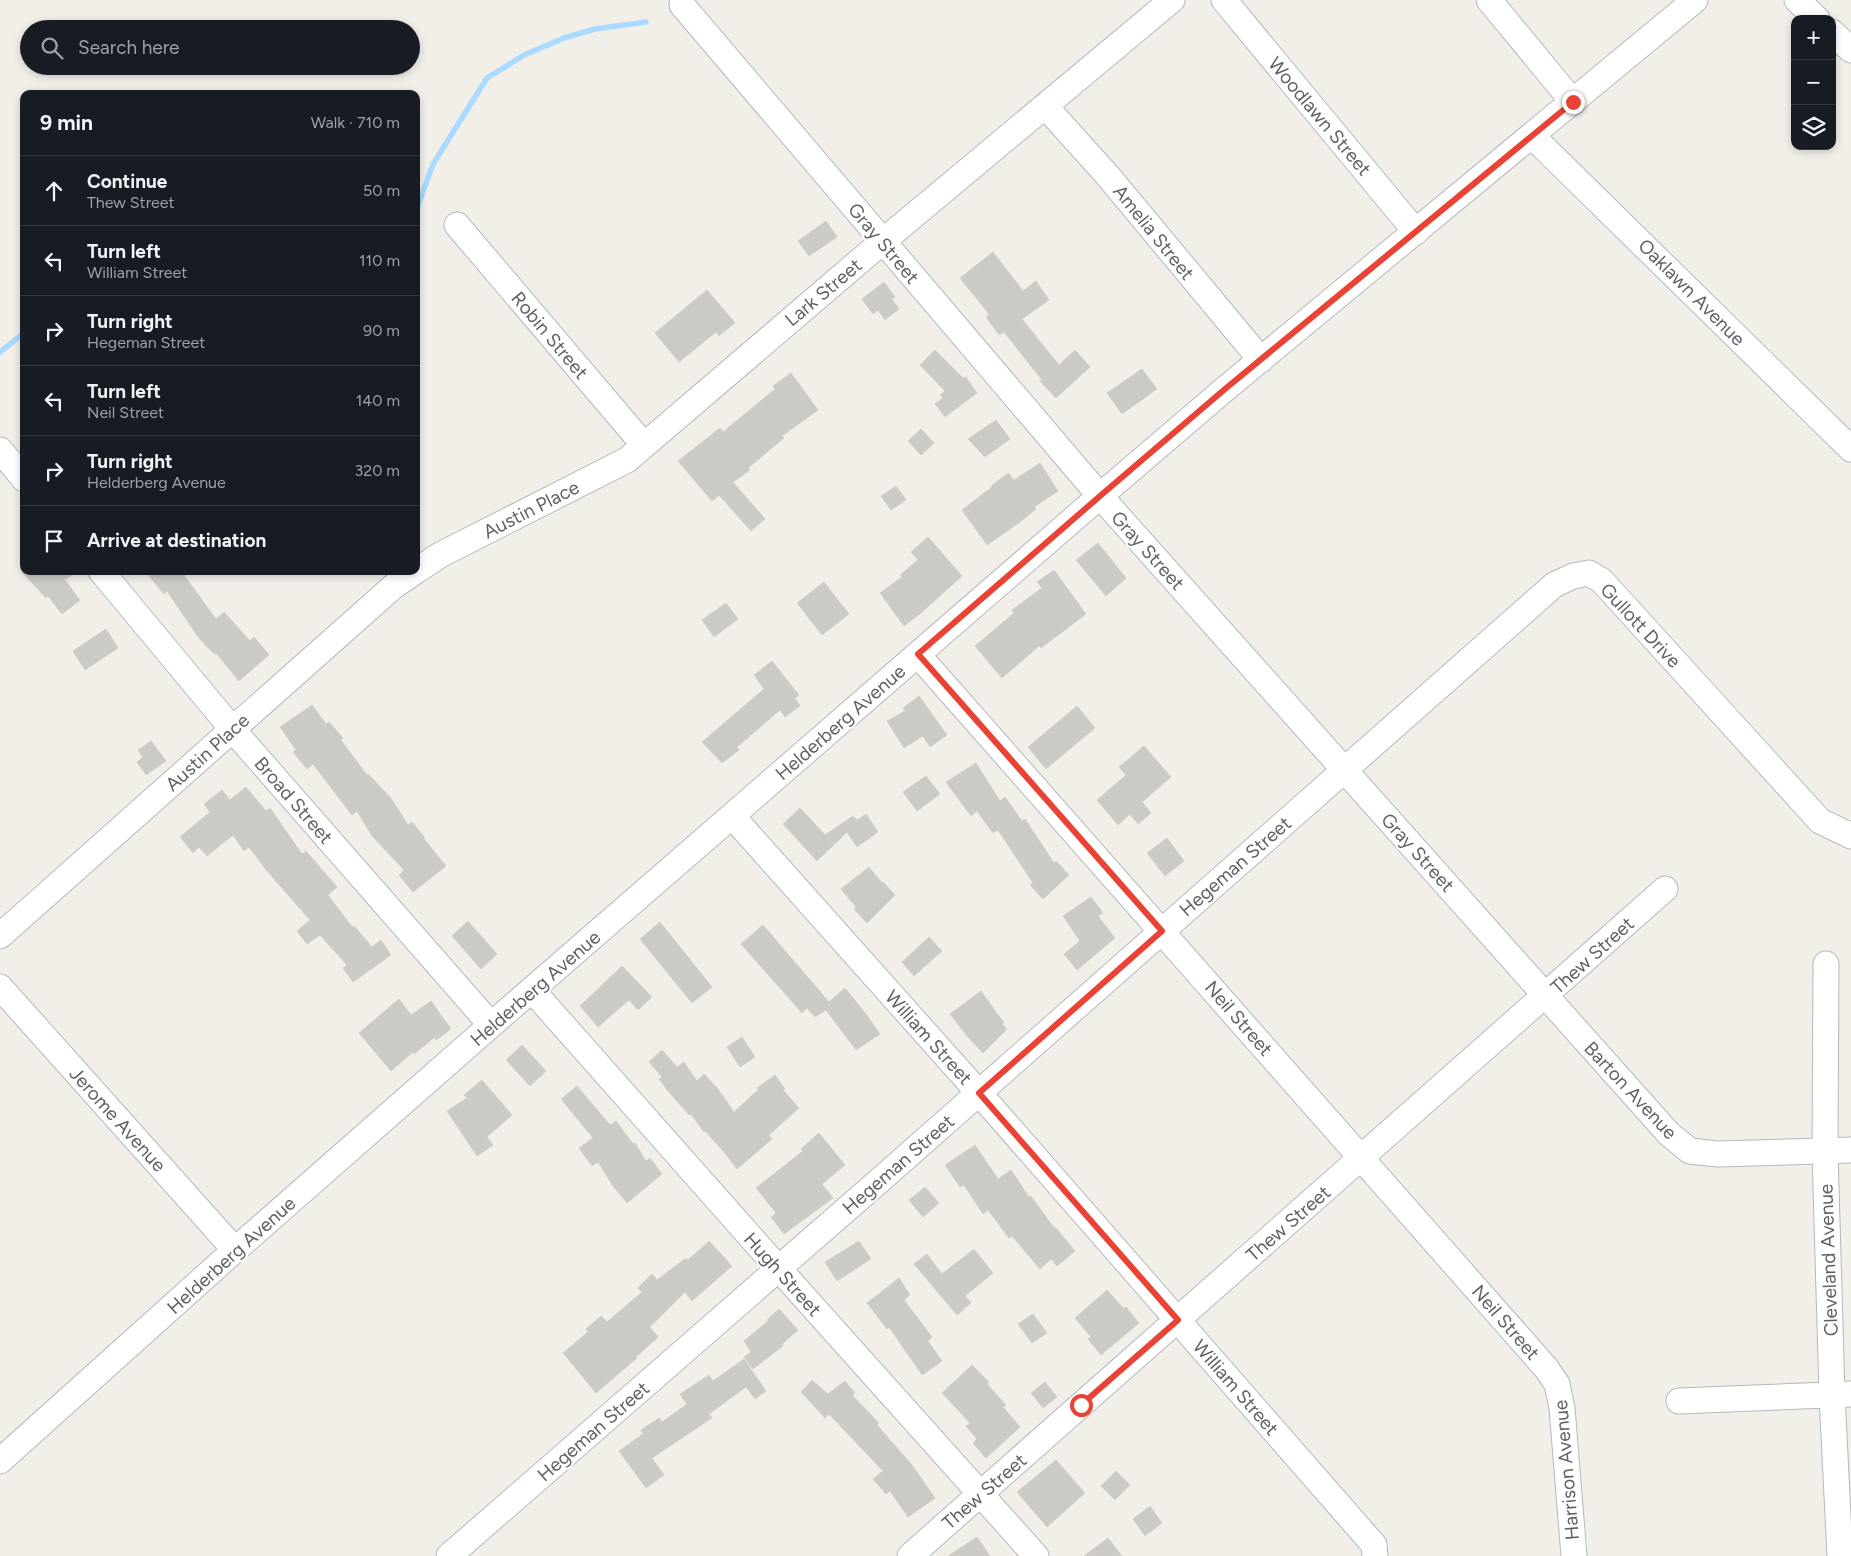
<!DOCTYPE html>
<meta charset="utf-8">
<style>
:root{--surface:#171b24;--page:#20242c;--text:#f1f3f6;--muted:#9ea1a6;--line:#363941}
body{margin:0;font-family:Figtree,sans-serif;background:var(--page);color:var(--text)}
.controls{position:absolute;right:15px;top:15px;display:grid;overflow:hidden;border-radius:10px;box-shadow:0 2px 8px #0003}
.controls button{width:45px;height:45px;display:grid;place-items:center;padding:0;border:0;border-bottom:1px solid var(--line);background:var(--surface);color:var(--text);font:25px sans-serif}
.stop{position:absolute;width:15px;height:15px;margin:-11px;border:4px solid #ea4335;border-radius:50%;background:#fff}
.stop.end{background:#ea4335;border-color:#fff;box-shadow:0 1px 5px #0008}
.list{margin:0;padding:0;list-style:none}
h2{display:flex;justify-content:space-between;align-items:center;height:65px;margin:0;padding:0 20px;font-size:21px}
h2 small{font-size:16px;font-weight:400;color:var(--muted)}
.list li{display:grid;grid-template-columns:32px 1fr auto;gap:15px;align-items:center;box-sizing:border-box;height:70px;padding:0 20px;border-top:1px solid var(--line)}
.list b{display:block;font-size:19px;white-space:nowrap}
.list p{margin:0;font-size:16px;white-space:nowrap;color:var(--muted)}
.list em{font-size:16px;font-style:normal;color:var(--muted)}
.icon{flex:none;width:28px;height:28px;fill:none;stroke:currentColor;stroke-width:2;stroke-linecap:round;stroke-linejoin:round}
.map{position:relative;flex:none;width:1851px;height:1556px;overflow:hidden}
.search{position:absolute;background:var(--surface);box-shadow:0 2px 8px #0003;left:20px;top:20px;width:400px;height:55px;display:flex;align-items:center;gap:12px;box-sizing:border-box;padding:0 18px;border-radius:28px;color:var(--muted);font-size:19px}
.panel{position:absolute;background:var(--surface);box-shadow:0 2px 8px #0003;left:20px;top:90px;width:400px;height:485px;border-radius:10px}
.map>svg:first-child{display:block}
</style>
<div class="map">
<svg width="1851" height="1556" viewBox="0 0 1851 1556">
<rect width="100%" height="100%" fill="#f1efe8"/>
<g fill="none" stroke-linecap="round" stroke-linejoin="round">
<!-- stream -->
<path stroke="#aadaff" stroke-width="5.5" d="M416 211 433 164 487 78 524 55 564 38 595 29 646 22
M0 352 24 333"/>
</g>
<!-- building -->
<path fill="#cccac5" stroke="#d6d1c6" d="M826 221 837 237 809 256 798 241Z
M993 252 1023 291 1036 281 1049 300 1022 319 1059 365 1075 350 1090 367 1056 398 1040 381 1042 380 1004 332 999 335 986 317 989 314 960 278Z
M884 282 895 297 892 299 899 309 885 320 878 310 873 314 862 299Z
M707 290 735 323 719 336 716 332 679 362 655 333Z
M935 350 963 378 966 377 977 393 945 417 935 404 943 398 940 395 945 391 920 365Z
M1142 369 1157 389 1122 414 1107 393Z
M791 373 818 410 782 436 784 438 748 468 750 470 733 482 765 519 751 531 719 495 712 501 678 461 720 428 723 432 775 389 773 386Z
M996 420 1010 439 985 457 968 439Z
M921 429 934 443 921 455 908 441Z
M1040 463 1058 491 1034 507 1036 509 1020 522 987 545 962 510 992 487 991 486 1008 473 1014 480Z
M896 486 906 500 891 510 881 496Z
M928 537 962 576 921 613 904 626 880 593 902 577 900 575 918 560 911 552Z
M1098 543 1126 578 1106 596 1076 560Z
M1054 570 1086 614 1041 648 1039 646 1002 678 975 646 1014 613 1012 610 1042 588 1037 582Z
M21 571H78L65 580 80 600 62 614 48 596 46 598Z
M145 571H181L216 619 224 612 250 641 254 637 269 655 239 681 216 653 214 654 198 637 167 591 164 594Z
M824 582 849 614 822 635 797 603Z
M726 603 738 619 714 637 702 620Z
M106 629 118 648 85 670 73 651Z
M772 661 799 695 795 698 800 706 785 717 780 710 737 747 739 750 722 763 702 742 764 689 754 675Z
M919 696 947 735 930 747 923 736 904 748 887 721 905 711 903 708Z
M312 705 326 724 329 722 343 738 341 740 367 775 368 774 391 798 408 825 412 822 425 838 424 839 446 866 413 892 399 875 404 870 372 836 357 811 352 815 313 764 307 769 293 752 296 750 280 727Z
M1077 706 1095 728 1046 769 1028 747Z
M151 741 166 761 146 775 137 762 143 757 138 750Z
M1144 746 1171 777 1142 802 1151 813 1138 824 1130 814 1118 825 1097 800 1126 775 1119 767Z
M976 763 1000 801 1005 797 1022 821 1025 819 1054 863 1056 861 1069 875 1043 899 1030 885 1033 883 998 830 993 833 977 811 971 816 946 782Z
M926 776 940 794 917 811 903 792Z
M246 787 266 811 270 808 302 854 306 851 337 887 328 895 352 927 354 926 372 947 381 940 391 955 353 982 343 968 347 965 320 935 307 944 297 931 310 920 267 871 249 847 244 851 233 835 207 856 199 847 193 853 180 837 210 812 204 804 222 790 230 800Z
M800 808 825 835 853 816 857 820 866 814 878 832 857 847 847 832 817 861 783 824Z
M1167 838 1184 861 1165 876 1147 853Z
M869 867 882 883 883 882 895 895 867 923 854 909 856 907 841 889Z
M1091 897 1103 913 1098 916 1115 938 1077 970 1064 954 1080 941 1063 916Z
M468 921 497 954 481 969 452 936Z
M660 922 712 987 692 1003 640 939Z
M763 925 829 1002 845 988 866 1014 880 1034 856 1050 826 1010 815 1017 807 1008 802 1013 741 944Z
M929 937 942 951 914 976 902 962Z
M622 966 652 997 638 1010 629 1000 598 1027 580 1006Z
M981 991 1004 1023 1002 1024 1007 1029 983 1053 967 1036 950 1014Z
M399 999 411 1015 431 1001 451 1029 436 1040 435 1037 414 1054 413 1052 391 1071 359 1033Z
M742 1037 755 1057 740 1067 727 1047Z
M522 1045 546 1071 530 1086 506 1060Z
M662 1050 677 1067 684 1062 697 1081 704 1074 718 1089 734 1112 758 1090 757 1088 775 1075 785 1089 783 1090 799 1108 769 1135 772 1139 737 1169 724 1152 705 1131 704 1132 691 1114 689 1115 668 1091 659 1079 662 1077 649 1062Z
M482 1080 512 1115 487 1137 493 1145 477 1156 447 1111 467 1098 464 1095Z
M577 1086 610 1125 616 1121 633 1144 635 1143 646 1161 650 1158 662 1174 627 1203 613 1186 598 1162 592 1166 579 1148 593 1138 561 1099Z
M819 1133 845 1165 822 1184 833 1198 784 1234 771 1217 776 1213 756 1188 803 1151 801 1149Z
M975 1145 998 1179 1011 1170 1029 1197 1031 1196 1054 1228H1056L1075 1251 1057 1266 1051 1259 1040 1269 1012 1236 1009 1238 988 1210 983 1214 964 1185 960 1187 945 1165Z
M925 1187 939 1203 923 1217 909 1200Z
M709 1241 732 1266 692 1301 685 1292 650 1327 658 1337 636 1357 637 1358 596 1393 563 1353 588 1332 586 1329 601 1316 607 1322 642 1292 638 1288 652 1274 657 1280 686 1258 688 1260Z
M859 1241 871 1259 837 1281 825 1262Z
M974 1249 993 1273 965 1296 971 1303 957 1315 914 1264 927 1254 942 1274Z
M899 1278 910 1295 904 1300 932 1337 928 1341 942 1361 922 1375 889 1327 887 1329 867 1303Z
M1107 1290 1124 1309 1126 1307 1139 1323 1101 1355 1088 1339 1091 1337 1075 1318Z
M779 1309 798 1330 782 1344 783 1346 753 1369 744 1357 751 1352 744 1341 768 1321 767 1320Z
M1033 1314 1047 1333 1032 1343 1018 1324Z
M744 1359 766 1391 755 1399 746 1387 709 1414 712 1418 652 1458 664 1475 646 1488 619 1451 643 1434 641 1430 659 1418 662 1422 687 1404 680 1394 709 1375 713 1381Z
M972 1365 989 1382 987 1384 1006 1405 1003 1407 1020 1427 986 1458 973 1443 977 1439 966 1426 970 1423 942 1393Z
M812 1380 828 1394 845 1381 855 1393 852 1395 879 1423 877 1425 912 1465 935 1498 908 1517 890 1491 886 1494 873 1479 883 1471 829 1414 825 1418 801 1392Z
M1045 1382 1057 1397 1043 1408 1031 1393Z
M1056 1460 1085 1493 1047 1527 1017 1492Z
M1116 1471 1130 1485 1115 1500 1101 1486Z
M1150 1506 1162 1523 1145 1536 1133 1519Z
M977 1537 990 1556H948Z
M1108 1538 1122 1556H1084Z"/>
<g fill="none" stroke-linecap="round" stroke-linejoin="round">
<!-- minor casing -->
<g stroke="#b5b8bc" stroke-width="27">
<path id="minor" d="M1224 0 1416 232
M1489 0 1573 102
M1797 0 1817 19
M682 5 1100 496 1669 1134 1690 1151 1718 1154 1851 1150
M1832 32 1851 50
M1045 106 1108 176 1261 360
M1532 136 1851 449
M457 225 643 444
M0 450 24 479
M101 571 233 730 491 1025
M416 571 440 555 627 460 882 242 1172 0
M918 655 1546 1368 1557 1384 1562 1408 1574 1556
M732 816 979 1093 1374 1545 1375 1556
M0 936 394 586 416 571
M1826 964 1825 1151 1832 1395 1840 1556
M0 987 235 1250
M532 990 779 1269 1036 1556
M1679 1401 1851 1394
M0 1461 235 1250 491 1025 1100 496 1225 389 1695 0
M449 1556 879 1181 1554 585 1573 576 1589 573 1602 581 1820 821 1851 836
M910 1556 1665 889"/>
</g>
<!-- minor -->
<use href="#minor" stroke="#fff" stroke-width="25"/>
</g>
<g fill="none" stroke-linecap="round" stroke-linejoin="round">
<!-- route -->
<path stroke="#ea4335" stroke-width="6" d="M1081 1405 1178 1320 979 1093 1162 931 918 654 1100 496 1225 389 1573 102"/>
</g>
<g text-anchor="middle" stroke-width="4.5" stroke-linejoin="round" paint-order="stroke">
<!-- street labels -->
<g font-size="19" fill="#5f6368" stroke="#fff">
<text transform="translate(1320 116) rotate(50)" y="7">Woodlawn Street</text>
<text transform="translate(1154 232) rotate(51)" y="7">Amelia Street</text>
<text transform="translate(884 243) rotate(50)" y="7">Gray Street</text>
<text transform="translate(823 292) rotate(-40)" y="7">Lark Street</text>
<text transform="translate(1692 292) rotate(45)" y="7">Oaklawn Avenue</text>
<text transform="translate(550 335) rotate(50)" y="7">Robin Street</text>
<text transform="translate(531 509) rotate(-27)" y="7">Austin Place</text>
<text transform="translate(1148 550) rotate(48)" y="7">Gray Street</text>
<text transform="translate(1641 625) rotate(47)" y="7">Gullott Drive</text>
<text transform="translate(840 722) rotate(-41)" y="7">Helderberg Avenue</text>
<text transform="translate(207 752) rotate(-42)" y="7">Austin Place</text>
<text transform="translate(294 800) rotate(49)" y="7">Broad Street</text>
<text transform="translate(1418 852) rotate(48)" y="7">Gray Street</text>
<text transform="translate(1235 866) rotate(-41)" y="7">Hegeman Street</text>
<text transform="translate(1592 955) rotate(-42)" y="7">Thew Street</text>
<text transform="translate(535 988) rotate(-41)" y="7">Helderberg Avenue</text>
<text transform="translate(1239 1018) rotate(49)" y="7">Neil Street</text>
<text transform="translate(929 1037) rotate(48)" y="7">William Street</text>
<text transform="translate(1631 1090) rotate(47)" y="7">Barton Avenue</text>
<text transform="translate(118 1119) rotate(48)" y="7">Jerome Avenue</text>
<text transform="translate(898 1164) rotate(-41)" y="7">Hegeman Street</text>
<text transform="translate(1288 1223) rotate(-41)" y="7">Thew Street</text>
<text transform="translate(231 1255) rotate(-42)" y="7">Helderberg Avenue</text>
<text transform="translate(1828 1260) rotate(-92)" y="7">Cleveland Avenue</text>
<text transform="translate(783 1274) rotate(48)" y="7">Hugh Street</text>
<text transform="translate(1506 1322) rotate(49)" y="7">Neil Street</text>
<text transform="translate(1236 1387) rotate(49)" y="7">William Street</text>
<text transform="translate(593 1431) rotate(-41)" y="7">Hegeman Street</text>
<text transform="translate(1566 1470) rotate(-95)" y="7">Harrison Avenue</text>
<text transform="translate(984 1491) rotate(-41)" y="7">Thew Street</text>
</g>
</g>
</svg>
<div class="controls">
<button>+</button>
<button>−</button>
<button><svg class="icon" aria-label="layers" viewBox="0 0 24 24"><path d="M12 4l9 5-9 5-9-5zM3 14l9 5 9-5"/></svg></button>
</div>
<div class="stop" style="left:1081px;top:1405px"></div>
<div class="stop end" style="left:1573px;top:102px"></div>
<div class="search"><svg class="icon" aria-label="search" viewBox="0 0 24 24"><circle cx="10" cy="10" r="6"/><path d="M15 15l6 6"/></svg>Search here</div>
<section class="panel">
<h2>9 min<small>Walk · 710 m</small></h2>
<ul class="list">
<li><svg class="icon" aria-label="ahead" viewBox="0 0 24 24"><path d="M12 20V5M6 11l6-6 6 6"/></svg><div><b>Continue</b><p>Thew Street</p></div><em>50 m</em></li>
<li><svg class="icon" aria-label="left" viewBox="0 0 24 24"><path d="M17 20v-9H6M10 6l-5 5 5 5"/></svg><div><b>Turn left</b><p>William Street</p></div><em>110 m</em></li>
<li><svg class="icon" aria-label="right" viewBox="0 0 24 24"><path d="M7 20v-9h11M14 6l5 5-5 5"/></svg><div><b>Turn right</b><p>Hegeman Street</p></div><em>90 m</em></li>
<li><svg class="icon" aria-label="left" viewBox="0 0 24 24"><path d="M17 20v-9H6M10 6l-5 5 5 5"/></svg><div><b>Turn left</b><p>Neil Street</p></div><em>140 m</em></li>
<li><svg class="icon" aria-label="right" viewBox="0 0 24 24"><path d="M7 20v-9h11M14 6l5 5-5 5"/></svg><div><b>Turn right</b><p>Helderberg Avenue</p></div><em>320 m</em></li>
<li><svg class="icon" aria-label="arrive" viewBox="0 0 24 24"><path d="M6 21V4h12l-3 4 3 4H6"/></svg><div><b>Arrive at destination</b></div></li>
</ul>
</section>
</div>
